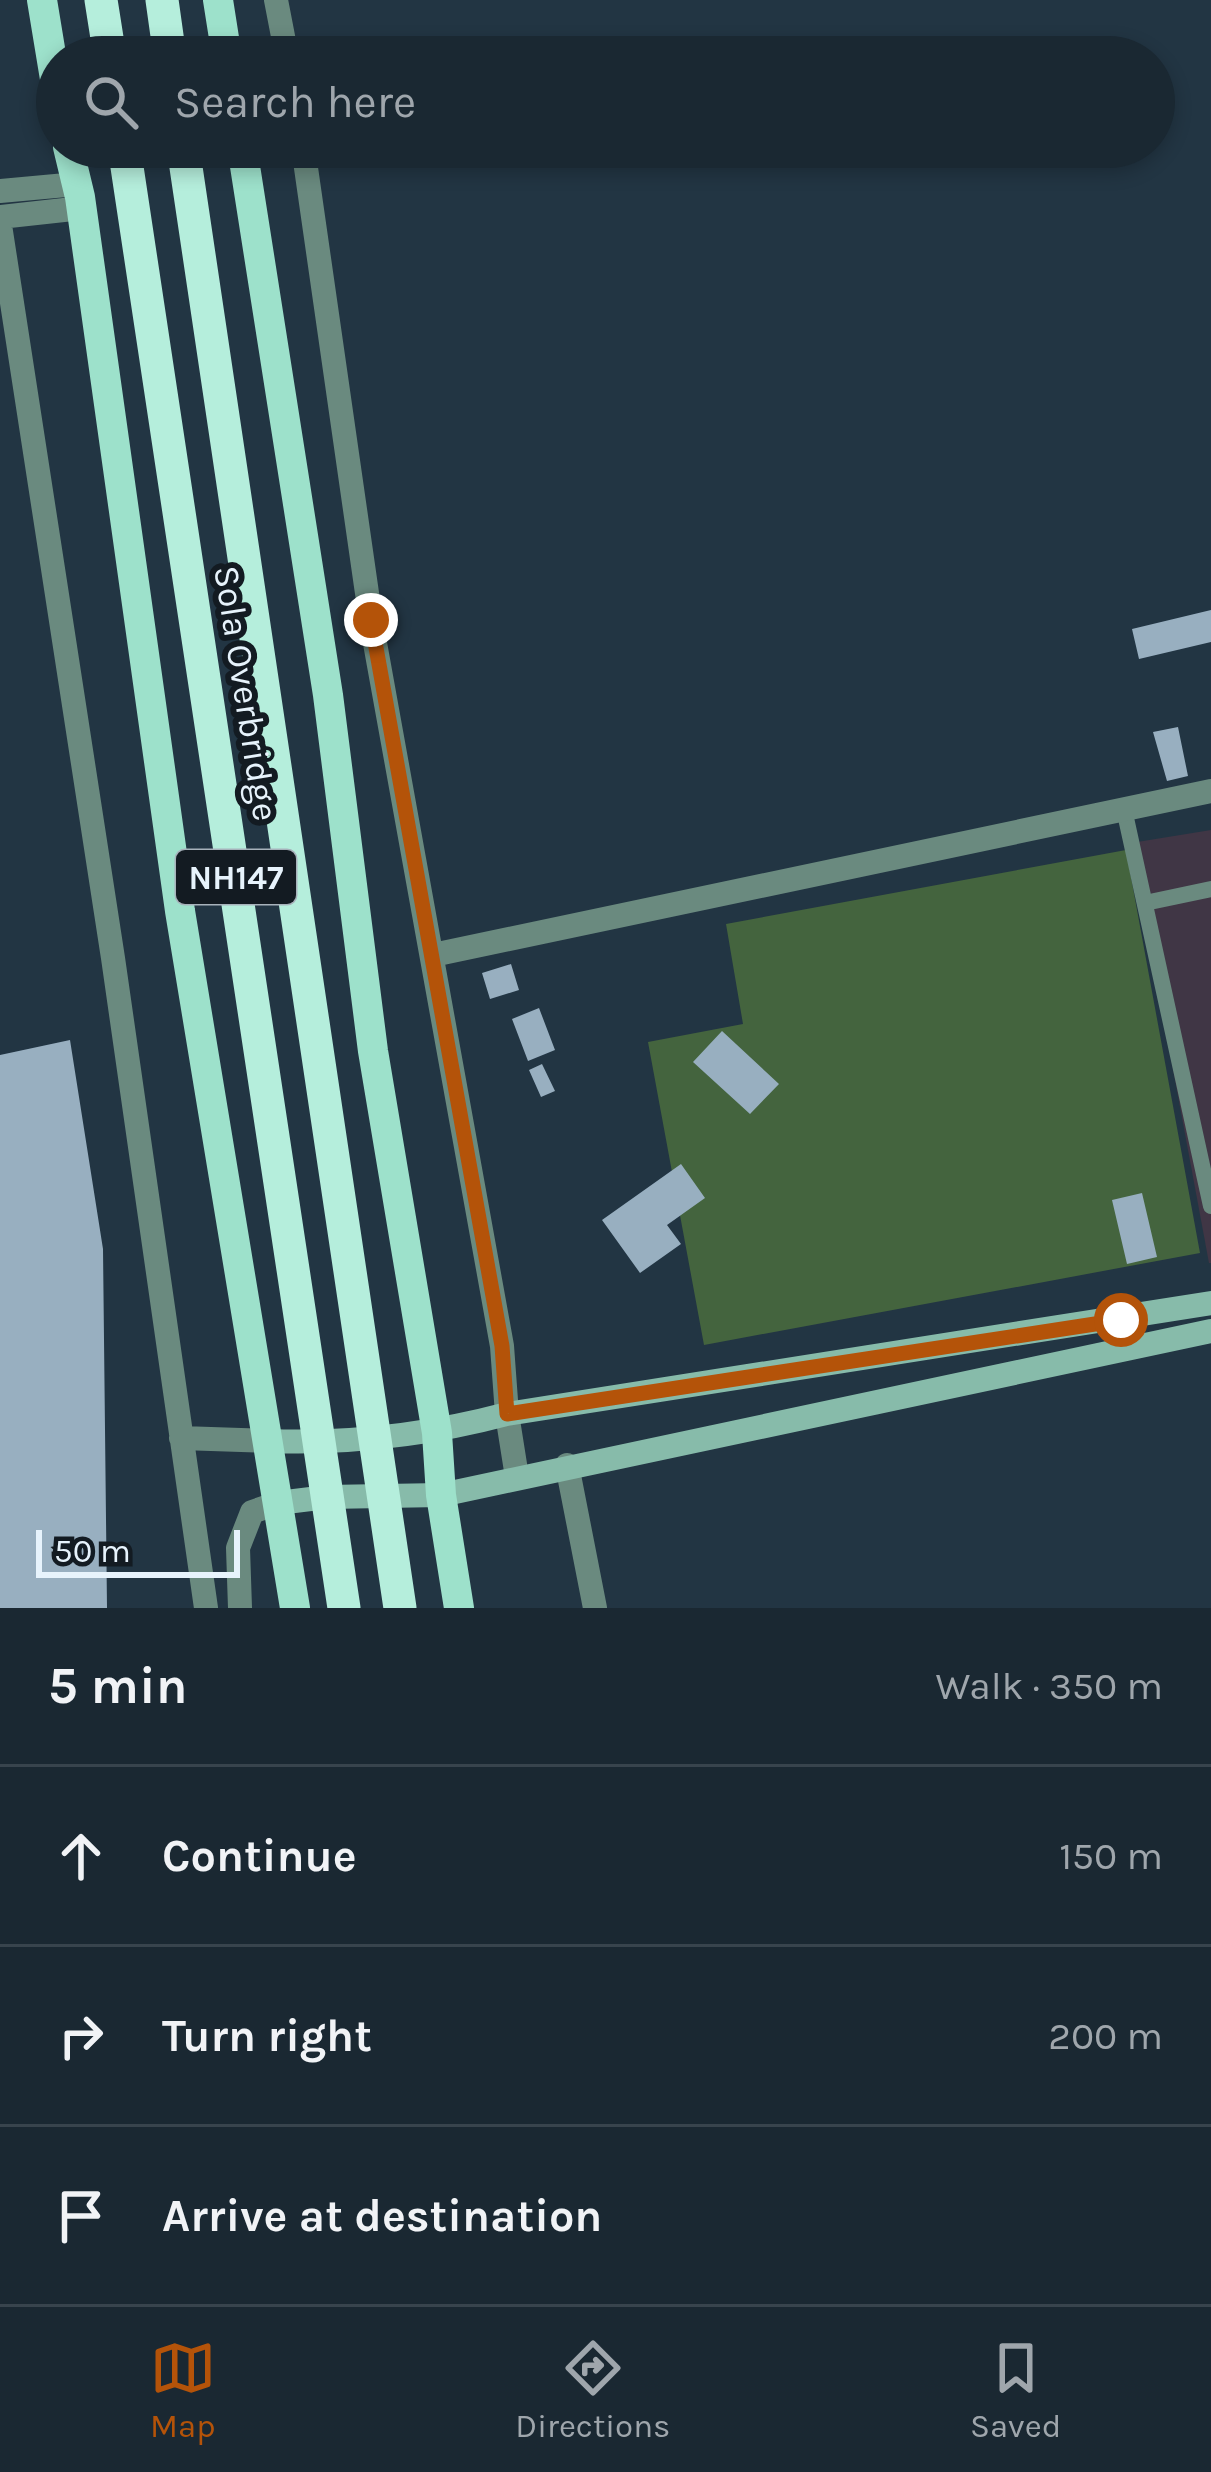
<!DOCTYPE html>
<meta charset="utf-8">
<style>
:root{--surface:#1a2832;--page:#27343e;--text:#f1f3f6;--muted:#9fa6ac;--line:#38444d;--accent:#b45309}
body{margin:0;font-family:Karla,sans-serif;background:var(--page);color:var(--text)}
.scale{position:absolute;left:36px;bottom:30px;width:204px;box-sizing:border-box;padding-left:12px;border:6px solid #e7f3fc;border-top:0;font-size:33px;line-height:42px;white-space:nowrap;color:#e7f3fc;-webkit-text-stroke:9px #131b22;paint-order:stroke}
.stop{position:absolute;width:36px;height:36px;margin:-27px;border:9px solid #b45309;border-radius:50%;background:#fff}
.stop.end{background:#b45309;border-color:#fff;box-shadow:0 3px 12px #0008}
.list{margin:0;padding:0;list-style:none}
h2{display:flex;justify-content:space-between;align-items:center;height:156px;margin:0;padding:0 48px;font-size:51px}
h2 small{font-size:39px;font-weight:400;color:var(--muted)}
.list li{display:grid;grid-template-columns:78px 1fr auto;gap:36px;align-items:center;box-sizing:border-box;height:180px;padding:0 48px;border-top:3px solid var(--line)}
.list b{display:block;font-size:45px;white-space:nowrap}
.list em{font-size:39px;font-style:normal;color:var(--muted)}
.icon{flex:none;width:66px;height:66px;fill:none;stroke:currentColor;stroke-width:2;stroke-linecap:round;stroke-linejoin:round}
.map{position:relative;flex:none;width:1211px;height:1608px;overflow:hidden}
.search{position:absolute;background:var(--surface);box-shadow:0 6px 18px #0003;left:36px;right:36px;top:36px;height:132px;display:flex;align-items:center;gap:30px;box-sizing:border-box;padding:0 42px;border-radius:66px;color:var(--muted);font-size:45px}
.sheet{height:696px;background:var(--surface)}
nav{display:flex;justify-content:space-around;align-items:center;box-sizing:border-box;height:168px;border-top:3px solid var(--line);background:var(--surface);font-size:33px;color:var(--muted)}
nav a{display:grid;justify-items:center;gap:6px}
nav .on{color:var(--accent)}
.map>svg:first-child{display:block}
</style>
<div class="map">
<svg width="1211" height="1608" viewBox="0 0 1211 1608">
<rect width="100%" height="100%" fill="#223543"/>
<!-- medical -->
<path fill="#403645" d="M1211 830V1263H1209L1131 843Z"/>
<!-- green -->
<path fill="#44643e" d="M1126 850 1200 1253 704 1345 648 1042 743 1024 726 924Z"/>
<!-- building -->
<path fill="#98afc0" d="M1211 610V642L1139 659 1132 629Z
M1178 727 1188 776 1167 781 1153 732Z
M511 964 519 990 490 999 482 973Z
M539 1008 555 1050 528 1061 512 1019Z
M722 1031 779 1084 750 1114 693 1062Z
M70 1040 103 1249 107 1608H0V1055Z
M542 1064 555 1091 541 1097 529 1070Z
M681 1164 705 1198 667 1225 681 1244 640 1273 602 1220Z
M1142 1193 1157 1257 1127 1264 1112 1200Z"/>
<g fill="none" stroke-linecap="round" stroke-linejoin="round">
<!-- service -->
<path stroke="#6a8a7f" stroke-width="16" d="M1124 809 1211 1206
M1145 903 1211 889"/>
<!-- minor -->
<path stroke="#6a8a7f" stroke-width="24" d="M276 0 287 57
M303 147 371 621 502 1346 507 1414 517 1477
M433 955 1211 791
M567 1465 595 1608"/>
<!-- tertiary -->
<path stroke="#6a8a7f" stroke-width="24" d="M0 191 77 184
M0 217 82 208
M0 225 113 958 206 1608
M181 1438 269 1441
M240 1608 238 1548 252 1512 278 1503"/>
<!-- secondary -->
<path stroke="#87bbaa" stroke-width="24" d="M269 1441C351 1444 428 1435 507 1414L1211 1303
M278 1503 327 1497 441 1495 1211 1331"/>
<!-- primary -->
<path stroke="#9de1cb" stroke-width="30" d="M42 0 57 91
M218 0 227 57
M68 147 80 197 180 911 295 1608
M242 147 328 695 373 1051 437 1433 441 1495 459 1608"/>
<!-- trunk -->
<path stroke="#b5eedc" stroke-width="33" d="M101 0 110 57
M162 0 170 57"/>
<!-- trunk-bridge -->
<path stroke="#b5eedc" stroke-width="33" d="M124 147 344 1608
M183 147 400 1608"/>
</g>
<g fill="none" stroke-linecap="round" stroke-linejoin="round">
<!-- route -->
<path stroke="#b45309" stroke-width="15" d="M371 620 502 1346 507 1414 1121 1320"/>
</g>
<g text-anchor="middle" stroke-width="12" stroke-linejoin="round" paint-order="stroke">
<!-- shield labels -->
<rect fill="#131b22" stroke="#a7b2bb" stroke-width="3" x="176" y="850" width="120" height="54" rx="9"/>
<g font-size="33" font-weight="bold" fill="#e7f3fc">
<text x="236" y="889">NH147</text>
</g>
<!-- street labels -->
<g font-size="36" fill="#e7f3fc" stroke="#131b22">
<text transform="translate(247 693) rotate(81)" y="13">Sola Overbridge</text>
</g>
</g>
</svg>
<div class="scale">50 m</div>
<div class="stop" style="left:1121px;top:1320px"></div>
<div class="stop end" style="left:371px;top:620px"></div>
<div class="search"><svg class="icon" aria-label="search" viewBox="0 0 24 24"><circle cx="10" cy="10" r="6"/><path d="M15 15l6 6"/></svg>Search here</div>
</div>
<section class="sheet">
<h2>5 min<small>Walk · 350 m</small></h2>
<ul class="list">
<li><svg class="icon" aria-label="ahead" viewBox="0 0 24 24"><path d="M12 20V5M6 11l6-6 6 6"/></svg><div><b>Continue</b></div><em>150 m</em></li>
<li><svg class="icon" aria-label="right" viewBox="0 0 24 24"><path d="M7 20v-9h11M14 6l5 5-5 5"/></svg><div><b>Turn right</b></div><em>200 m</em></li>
<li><svg class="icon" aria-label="arrive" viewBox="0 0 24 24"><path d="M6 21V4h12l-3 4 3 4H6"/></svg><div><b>Arrive at destination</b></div></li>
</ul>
</section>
<nav>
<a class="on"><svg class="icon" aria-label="map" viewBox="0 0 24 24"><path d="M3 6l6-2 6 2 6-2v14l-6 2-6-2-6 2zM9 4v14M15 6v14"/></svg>Map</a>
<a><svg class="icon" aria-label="directions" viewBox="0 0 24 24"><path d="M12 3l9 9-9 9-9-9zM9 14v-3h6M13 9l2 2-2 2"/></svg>Directions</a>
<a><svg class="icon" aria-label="saved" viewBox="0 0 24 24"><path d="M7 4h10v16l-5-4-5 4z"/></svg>Saved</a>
</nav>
